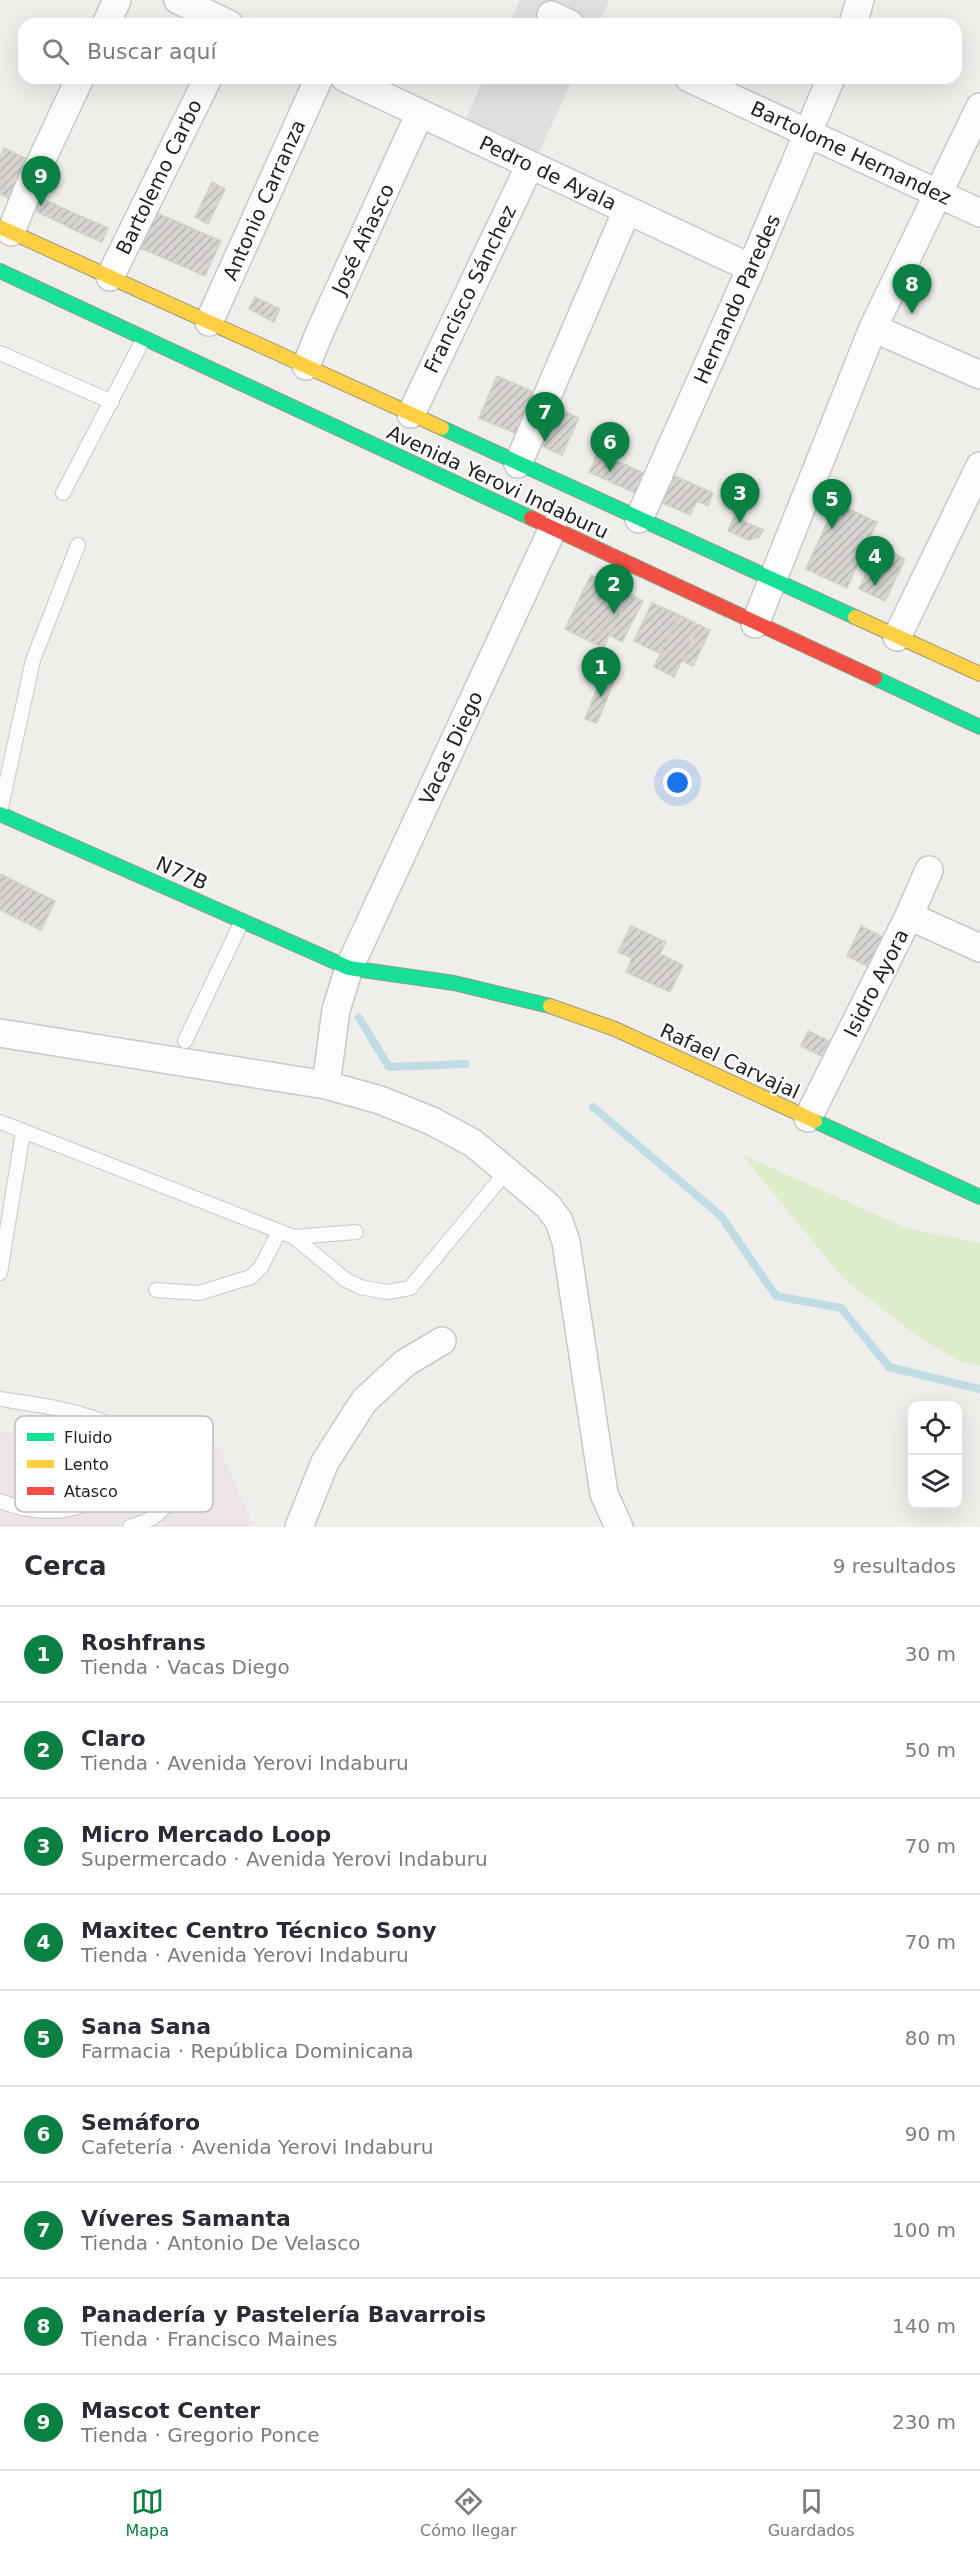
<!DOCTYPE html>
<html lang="es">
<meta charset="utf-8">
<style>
:root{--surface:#fff;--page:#f7f7f7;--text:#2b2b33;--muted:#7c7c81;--line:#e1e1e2;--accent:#0b8043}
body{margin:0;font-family:"DejaVu Sans",sans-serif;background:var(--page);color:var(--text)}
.controls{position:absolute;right:18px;bottom:18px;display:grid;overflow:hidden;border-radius:12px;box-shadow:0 6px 24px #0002}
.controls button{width:54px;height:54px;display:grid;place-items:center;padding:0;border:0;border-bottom:2px solid var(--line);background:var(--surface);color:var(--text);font:30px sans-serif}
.you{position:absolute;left:678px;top:783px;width:21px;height:21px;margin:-15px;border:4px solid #fff;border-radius:50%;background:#1a73e8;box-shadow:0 0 0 9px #1a73e833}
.badge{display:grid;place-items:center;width:39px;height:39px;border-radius:50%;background:var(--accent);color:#fff;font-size:20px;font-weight:700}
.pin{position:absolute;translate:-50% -50px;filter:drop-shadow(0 2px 3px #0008)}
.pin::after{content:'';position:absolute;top:32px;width:21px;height:18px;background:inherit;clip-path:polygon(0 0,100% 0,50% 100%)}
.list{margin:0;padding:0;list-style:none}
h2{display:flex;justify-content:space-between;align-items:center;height:78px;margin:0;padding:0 24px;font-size:26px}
h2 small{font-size:20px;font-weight:400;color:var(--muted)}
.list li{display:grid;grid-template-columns:39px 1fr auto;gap:18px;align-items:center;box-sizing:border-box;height:96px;padding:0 24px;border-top:2px solid var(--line)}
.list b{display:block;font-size:22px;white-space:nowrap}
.list p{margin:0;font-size:20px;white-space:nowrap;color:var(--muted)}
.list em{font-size:20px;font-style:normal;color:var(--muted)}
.icon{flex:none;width:33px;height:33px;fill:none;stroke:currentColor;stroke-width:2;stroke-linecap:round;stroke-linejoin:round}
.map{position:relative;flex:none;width:980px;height:1527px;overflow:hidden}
.search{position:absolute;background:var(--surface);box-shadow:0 6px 24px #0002;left:18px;right:18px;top:18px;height:66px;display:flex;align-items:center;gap:15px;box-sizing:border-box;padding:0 21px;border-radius:18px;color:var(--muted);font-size:22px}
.sheet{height:942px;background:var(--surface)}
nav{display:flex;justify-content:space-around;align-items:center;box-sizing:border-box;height:84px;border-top:2px solid var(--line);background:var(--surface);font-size:16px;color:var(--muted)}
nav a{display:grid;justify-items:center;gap:3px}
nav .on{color:var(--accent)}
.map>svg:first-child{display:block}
</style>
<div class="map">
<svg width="980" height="1527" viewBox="0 0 980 1527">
<defs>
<pattern id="building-hatch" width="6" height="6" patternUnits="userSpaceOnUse" patternTransform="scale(1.5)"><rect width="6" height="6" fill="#d7d4d2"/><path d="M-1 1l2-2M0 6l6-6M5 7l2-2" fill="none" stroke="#b8b6b4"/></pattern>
</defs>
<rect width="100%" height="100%" fill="#f0eeeb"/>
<!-- industrial -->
<path fill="#ede4e9" d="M0 1432 122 1445 219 1447 254 1527H0Z"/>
<!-- grass -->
<path fill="#ddeccb" d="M741 1154 909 1229 980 1243V1366L960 1361 918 1337 843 1278Z"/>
<!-- parking -->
<path fill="#e0dfde" d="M520 0H609L598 24H509Z
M484 78H573L539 153 466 119Z"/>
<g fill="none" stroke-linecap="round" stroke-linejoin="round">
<!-- stream -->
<path stroke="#bfdbe3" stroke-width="8" d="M359 1018 389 1067 466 1064
M593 1107 721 1216 776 1296 841 1308 889 1367 980 1389"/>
</g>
<!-- building -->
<path fill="url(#building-hatch)" stroke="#d3d0cc" stroke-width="1.5" d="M4 148 33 162 15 201 0 194V157Z
M212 182 225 189 208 224 195 217Z
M37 197 52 203 46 216 31 209Z
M52 203 65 209 59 222 46 216Z
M65 209 78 215 72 229 59 222Z
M152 211 221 241 205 276 136 246Z
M78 215 108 228 102 242 72 229Z
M255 297 280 309 274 322 249 309Z
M497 376 538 394 520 435 479 418Z
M556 407 579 418 562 455 540 445Z
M598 453 648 475 639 495 589 472Z
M670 474 713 493 708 506 697 501 690 515 658 501Z
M836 503 877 522 847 588 806 569Z
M734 517 764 530 759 537 749 540 728 531Z
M879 546 905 559 885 601 859 589Z
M591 575 605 582 579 636 565 629Z
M605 582 621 590 595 644 579 636Z
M621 590 630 594 609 635 604 648 595 644Z
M630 594 643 601 622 642 609 635Z
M652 603 679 615 661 654 634 641Z
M679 615 699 625 674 677 654 667Z
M699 625 710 630 693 666 682 661Z
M604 671 616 676 597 723 585 719Z
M0 874 55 901 41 930 0 910Z
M631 926 666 942 660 954 683 965 670 992 626 972 632 958 618 952Z
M861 926 883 937 869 967 847 956Z
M808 1031 829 1041 821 1056 801 1046Z"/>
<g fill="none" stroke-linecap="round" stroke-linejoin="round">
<!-- lane casing -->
<g stroke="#c9c8c7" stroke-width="16">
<path id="lane" d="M0 353 112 402
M63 493 144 338
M0 812 33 660 78 545
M185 1041 242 921
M0 1122 294 1237 346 1280 360 1287 387 1292 410 1288 506 1172
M294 1237 356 1232
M0 1273 23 1132
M156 1290 199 1293 251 1277 261 1267 279 1232
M0 1399C39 1405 75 1409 111 1425 133 1506 62 1526 0 1501
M114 1437C129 1438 152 1436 165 1443 199 1460 176 1502 152 1518 146 1522 137 1524 130 1527"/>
</g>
<!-- street casing -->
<g stroke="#c9c8c7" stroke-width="30">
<path id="street" d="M178 0 229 24
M551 15 570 24
M106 24 117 0
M853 24 860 0
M345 78 751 268
M689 78 980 213
M11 232 28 189 80 78
M110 277 208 78
M209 322 319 78
M873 328 980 375
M306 366 321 329 420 113
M411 414 530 165
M518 464 627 210
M639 519 751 268 831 78
M755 624 873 328 980 107
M897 637 980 466
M909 916 980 948
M0 1033 326 1085 380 1100 432 1121 473 1143 548 1206 559 1221 566 1242 604 1494 619 1527
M326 1085 336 1010 349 968 553 528
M808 1118 909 916 929 870
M299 1527 325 1462 364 1401 405 1363 442 1341"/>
</g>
<!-- fast casing -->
<g stroke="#999a82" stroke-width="16">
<path id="fast" d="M0 271 531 518
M442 428 855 617
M875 678 980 727
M0 814 349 968 454 983 550 1006
M815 1121 980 1197"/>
</g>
<!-- slow casing -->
<g stroke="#999a82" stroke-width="16">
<path id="slow" d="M0 227 442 428
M855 617 980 674
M550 1006 615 1029 815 1121"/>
</g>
<!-- jam casing -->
<g stroke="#999a82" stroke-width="16">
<path id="jam" d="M531 518 875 678"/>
</g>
<!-- lane -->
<use href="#lane" stroke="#fdfcfc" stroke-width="14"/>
<!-- street -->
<use href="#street" stroke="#fdfcfc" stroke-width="27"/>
<!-- fast -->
<use href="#fast" stroke="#16e098" stroke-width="14"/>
<!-- slow -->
<use href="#slow" stroke="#ffcf43" stroke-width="14"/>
<!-- jam -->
<use href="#jam" stroke="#f24e42" stroke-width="14"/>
</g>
<g text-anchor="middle" stroke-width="4.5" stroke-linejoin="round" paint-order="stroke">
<!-- street labels -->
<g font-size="20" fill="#222" stroke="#fff">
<text transform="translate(851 153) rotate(25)" y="7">Bartolome Hernandez</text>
<text transform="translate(548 173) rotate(25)" y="7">Pedro de Ayala</text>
<text transform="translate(159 177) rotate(-64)" y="7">Bartolemo Carbo</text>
<text transform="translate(264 200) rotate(-66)" y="7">Antonio Carranza</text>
<text transform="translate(363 239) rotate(-65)" y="7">José Añasco</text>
<text transform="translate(470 289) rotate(-64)" y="7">Francisco Sánchez</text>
<text transform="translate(737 299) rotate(-66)" y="7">Hernando Paredes</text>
<text transform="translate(498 482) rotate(25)" y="7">Avenida Yerovi Indaburu</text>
<text transform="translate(451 748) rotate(-65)" y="7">Vacas Diego</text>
<text transform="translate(182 873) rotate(24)" y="7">N77B</text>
<text transform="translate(876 983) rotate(-63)" y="7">Isidro Ayora</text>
<text transform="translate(730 1061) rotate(25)" y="7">Rafael Carvajal</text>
</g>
</g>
<!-- legend -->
<rect x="15" y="1416" width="198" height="96" rx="9" fill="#fff" stroke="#bdbdbd" stroke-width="1.5"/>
<rect x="27" y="1433" width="27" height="8" fill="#16e098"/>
<rect x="27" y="1460" width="27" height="8" fill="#ffcf43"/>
<rect x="27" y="1487" width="27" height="8" fill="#f24e42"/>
<g font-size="16" fill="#222">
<text x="64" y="1443">Fluido</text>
<text x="64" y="1470">Lento</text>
<text x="64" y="1497">Atasco</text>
</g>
</svg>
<div class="controls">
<button><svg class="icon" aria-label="locate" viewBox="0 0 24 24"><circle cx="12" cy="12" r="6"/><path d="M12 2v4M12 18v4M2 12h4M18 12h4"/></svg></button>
<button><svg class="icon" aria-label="layers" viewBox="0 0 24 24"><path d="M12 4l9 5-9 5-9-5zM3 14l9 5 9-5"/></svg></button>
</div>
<div class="you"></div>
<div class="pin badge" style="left:601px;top:697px">1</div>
<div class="pin badge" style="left:614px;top:614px">2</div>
<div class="pin badge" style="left:740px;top:523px">3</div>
<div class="pin badge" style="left:875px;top:586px">4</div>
<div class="pin badge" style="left:832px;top:529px">5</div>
<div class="pin badge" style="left:610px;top:472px">6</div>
<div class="pin badge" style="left:545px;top:442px">7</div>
<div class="pin badge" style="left:912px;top:314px">8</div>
<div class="pin badge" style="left:41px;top:206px">9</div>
<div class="search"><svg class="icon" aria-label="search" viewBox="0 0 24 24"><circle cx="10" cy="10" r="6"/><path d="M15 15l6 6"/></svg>Buscar aquí</div>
</div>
<section class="sheet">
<h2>Cerca<small>9 resultados</small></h2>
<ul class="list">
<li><span class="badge">1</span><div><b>Roshfrans</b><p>Tienda · Vacas Diego</p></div><em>30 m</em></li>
<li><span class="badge">2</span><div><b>Claro</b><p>Tienda · Avenida Yerovi Indaburu</p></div><em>50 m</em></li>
<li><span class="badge">3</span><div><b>Micro Mercado Loop</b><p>Supermercado · Avenida Yerovi Indaburu</p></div><em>70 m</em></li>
<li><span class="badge">4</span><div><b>Maxitec Centro Técnico Sony</b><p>Tienda · Avenida Yerovi Indaburu</p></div><em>70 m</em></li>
<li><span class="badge">5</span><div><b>Sana Sana</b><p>Farmacia · República Dominicana</p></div><em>80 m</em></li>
<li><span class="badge">6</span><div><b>Semáforo</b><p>Cafetería · Avenida Yerovi Indaburu</p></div><em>90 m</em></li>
<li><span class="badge">7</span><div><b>Víveres Samanta</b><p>Tienda · Antonio De Velasco</p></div><em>100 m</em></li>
<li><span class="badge">8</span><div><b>Panadería y Pastelería Bavarrois</b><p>Tienda · Francisco Maines</p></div><em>140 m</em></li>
<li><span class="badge">9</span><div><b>Mascot Center</b><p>Tienda · Gregorio Ponce</p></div><em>230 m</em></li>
</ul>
</section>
<nav>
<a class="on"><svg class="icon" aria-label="map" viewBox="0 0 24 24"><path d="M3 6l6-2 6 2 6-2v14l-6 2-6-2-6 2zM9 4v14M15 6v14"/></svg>Mapa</a>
<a><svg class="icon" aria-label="directions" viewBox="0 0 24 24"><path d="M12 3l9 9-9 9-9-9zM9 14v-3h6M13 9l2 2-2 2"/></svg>Cómo llegar</a>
<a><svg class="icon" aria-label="saved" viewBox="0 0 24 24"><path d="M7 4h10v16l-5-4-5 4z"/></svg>Guardados</a>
</nav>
